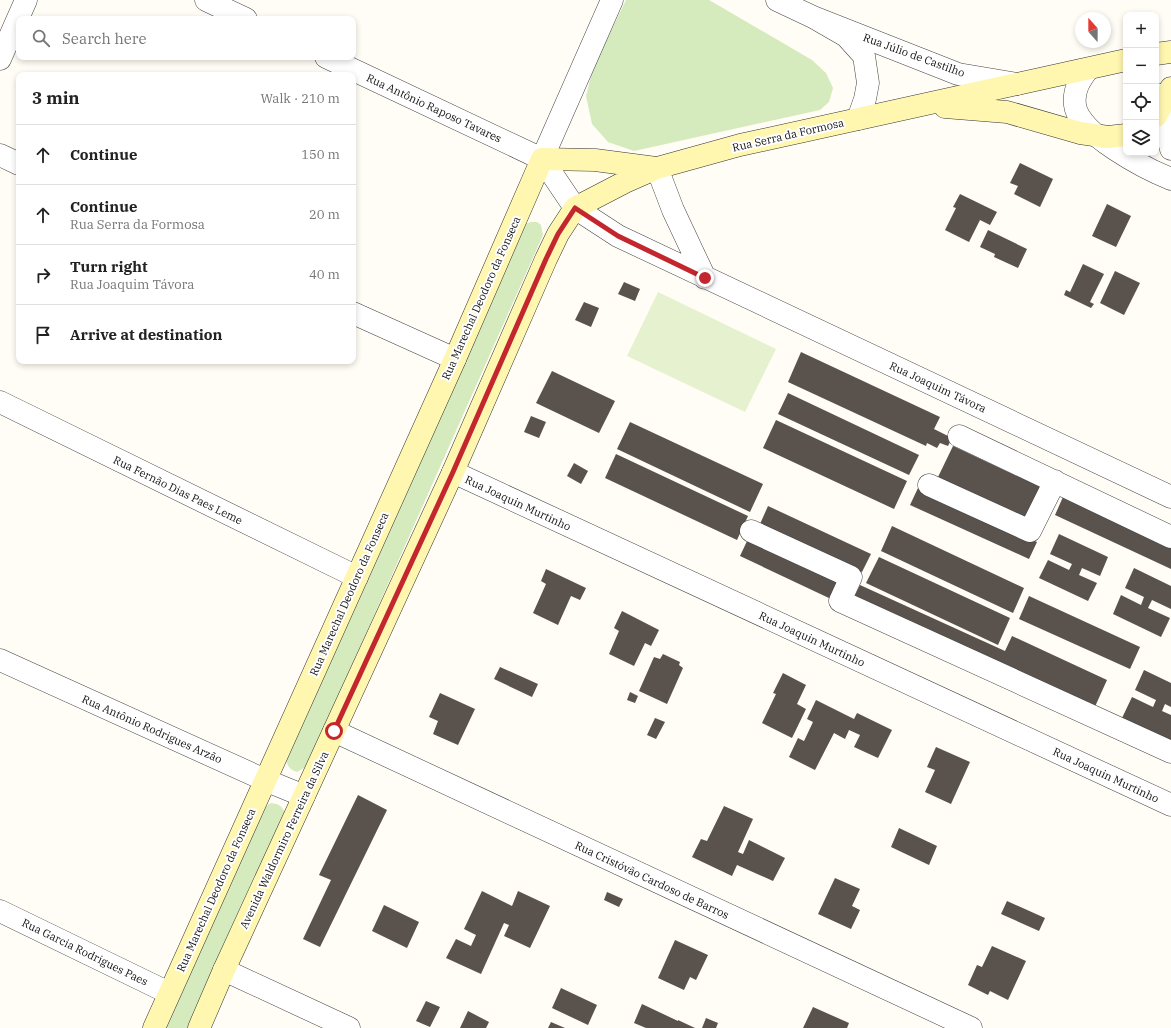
<!DOCTYPE html>
<meta charset="utf-8">
<style>
:root{--surface:#fff;--page:#f6f6f6;--text:#222;--muted:#767676;--line:#e0e0e0}
body{margin:0;font-family:"IBM Plex Serif",serif;background:var(--page);color:var(--text)}
.controls{position:absolute;right:12px;top:12px;display:grid;overflow:hidden;border-radius:8px;box-shadow:0 2px 6px #0003}
.controls button{width:36px;height:36px;display:grid;place-items:center;padding:0;border:0;border-bottom:1px solid var(--line);background:var(--surface);color:var(--text);font:20px sans-serif}
.compass{position:absolute;left:1075px;top:12px;width:36px;height:36px;border-radius:50%;background:var(--surface);box-shadow:0 2px 6px #0003;rotate:339deg}
.stop{position:absolute;width:12px;height:12px;margin:-9px;border:3px solid #c4262e;border-radius:50%;background:#fff}
.stop.end{background:#c4262e;border-color:#fff;box-shadow:0 1px 4px #0008}
.list{margin:0;padding:0;list-style:none}
h2{display:flex;justify-content:space-between;align-items:center;height:52px;margin:0;padding:0 16px;font-size:17px}
h2 small{font-size:13px;font-weight:400;color:var(--muted)}
.list li{display:grid;grid-template-columns:26px 1fr auto;gap:12px;align-items:center;box-sizing:border-box;height:60px;padding:0 16px;border-top:1px solid var(--line)}
.list b{display:block;font-size:15px;white-space:nowrap}
.list p{margin:0;font-size:13px;white-space:nowrap;color:var(--muted)}
.list em{font-size:13px;font-style:normal;color:var(--muted)}
.icon{flex:none;width:22px;height:22px;fill:none;stroke:currentColor;stroke-width:2;stroke-linecap:round;stroke-linejoin:round}
.map{position:relative;flex:none;width:1171px;height:1028px;overflow:hidden}
.search{position:absolute;background:var(--surface);box-shadow:0 2px 6px #0003;left:16px;top:16px;width:340px;height:44px;display:flex;align-items:center;gap:10px;box-sizing:border-box;padding:0 14px;border-radius:8px;color:var(--muted);font-size:15px}
.panel{position:absolute;background:var(--surface);box-shadow:0 2px 6px #0003;left:16px;top:72px;width:340px;height:292px;border-radius:8px}
.map>svg:first-child{display:block}
</style>
<div class="map">
<svg width="1171" height="1028" viewBox="0 0 1171 1028">
<rect width="100%" height="100%" fill="#fffdf5"/>
<!-- green -->
<path fill="#d5ebbd" d="M626 0H709L812 60 826 73 833 88 829 102 820 110 634 151 608 142 592 124 586 96 593 68Z
M531 222H537L541 225 543 235 308 764 304 768 297 772C289 769 287 766 286 758L525 224Z
M271 803C279 804 282 806 285 813L189 1028H166L264 808Z"/>
<!-- pitch -->
<path fill="#e6f2cf" d="M658 292 776 349 745 412 627 356Z"/>
<!-- building -->
<path fill="#5a524d" d="M1020 163 1053 179 1040 207 1014 194 1018 186 1010 183Z
M960 194 997 212 990 225 980 220 969 242 945 230 956 208 953 207Z
M1107 204 1131 216 1116 247 1092 236Z
M988 230 1027 249 1018 268 994 257 995 254 980 247Z
M1083 264 1104 274 1090 302 1094 304 1091 308 1064 295 1066 290 1070 292Z
M1115 271 1140 283 1124 315 1100 303Z
M624 282 640 289 635 301 618 294Z
M584 302 599 308 591 327 575 320Z
M801 352 940 417 934 429 952 438 948 446 940 443 937 448 927 443 926 446 788 382Z
M552 371 615 401 599 433 536 403Z
M788 393 919 455 909 475 778 414Z
M531 416 546 422 539 438 524 432Z
M776 420 907 481 894 509 763 448Z
M630 422 763 484 750 512 617 449Z
M953 446 1045 489 1030 520 938 477Z
M616 454 748 516 737 540 605 478Z
M574 463 588 471 581 484 567 476Z
M918 488 1037 542 1029 559 910 505Z
M1063 497 1171 546V569L1055 515Z
M768 506 871 554 862 572 760 524Z
M892 526 1024 588 1013 613 881 551Z
M1059 534 1108 557 1100 576 1082 568 1079 575 1097 583 1088 601 1039 578 1048 560 1069 570 1072 564 1050 554Z
M748 539 840 582 831 599 740 556Z
M879 557 1010 618 998 645 866 583Z
M1134 568 1171 586V609L1152 600 1148 608 1170 618 1161 637 1113 614 1121 595 1141 605 1144 597 1125 588Z
M546 569 586 588 580 600 571 596 558 625 533 613 546 584 541 581Z
M860 585 1005 651 1012 636 1107 680 1093 711 852 601Z
M1029 596 1140 647 1130 669 1019 619Z
M622 611 659 630 651 646 645 643 634 666 609 654 619 631 614 628Z
M663 654 680 662 679 665 683 668 667 704 639 691 654 657 660 659Z
M500 667 538 684 532 697 494 679Z
M1144 670 1171 683V707L1165 704 1162 711 1171 715V741L1122 718 1132 697 1153 707 1156 700 1135 690Z
M783 673 806 685 797 704 806 709 792 738 762 723 776 694 773 693Z
M630 692 638 696 635 703 627 700Z
M440 693 475 709 458 745 433 734 438 721 429 717Z
M816 700 854 719 857 713 892 730 878 758 854 747 860 735 849 730 845 739 834 733 815 770 789 757 798 738 804 741 813 722 807 719Z
M655 718 665 722 656 739 647 735Z
M936 747 970 762 951 804 925 792 935 770 927 767Z
M358 795 387 810 320 947 303 939 331 880 319 875Z
M724 806 753 819 738 852 743 854 749 840 785 858 773 881 737 865 732 876 692 857 701 839 707 841Z
M899 828 937 846 929 865 891 847Z
M835 878 860 889 852 906 860 910 851 929 818 914Z
M482 891 512 906 518 891 550 906 530 948 504 936 509 925 504 923 481 974 446 958 456 939 471 946 476 935 464 929Z
M607 892 623 899 619 907 604 900Z
M1007 901 1045 918 1039 931 1001 914Z
M384 905 419 922 407 948 372 931Z
M675 940 708 955 696 980 690 977 684 990 658 978Z
M992 946 1026 961 1008 1000 990 991 988 995 968 985 977 965 982 967Z
M561 988 597 1005 588 1025 552 1008Z
M426 1001 440 1007 430 1027 416 1021Z
M642 1004 678 1021V1020L695 1028H646L634 1023Z
M813 1007 849 1023 847 1028H803Z
M468 1011 489 1022 486 1028H460Z
M706 1018 718 1023 716 1028H702Z
M551 1022 565 1028H548Z"/>
<g fill="none" stroke-linecap="round" stroke-linejoin="round">
<!-- street casing -->
<g stroke="#444" stroke-width="23">
<path id="street" d="M206 0 246 19
M777 0 813 17
M326 57 542 159
M0 59 26 0
M1088 69C1080 80 1073 90 1075 105 1078 134 1146 169 1171 179
M1156 94 1171 149
M858 119 865 99 868 83 864 56 846 36 813 17 958 74 1017 84
M0 155 19 164
M542 159 575 208 618 236 1171 497
M542 159 612 0
M657 168 673 210 705 278
M353 313 455 359
M0 402 357 577
M959 436 1171 537
M453 472 1171 805
M929 485 1030 531 1055 481
M751 531 851 577 840 601 1171 752
M0 660 265 780 304 796
M334 731 971 1028
M0 911 169 993
M224 970 349 1028"/>
</g>
<!-- secondary casing -->
<g stroke="#333" stroke-width="23">
<path id="secondary" d="M1156 54 1171 52
M945 107 1007 112 1080 133 1108 137 1126 135
M1156 116 1171 88
M154 1028 455 359 542 159 595 160 656 168
M199 1028 224 970 453 472 546 259 558 234 575 208 625 182 657 168 740 145 1126 60"/>
</g>
<!-- street -->
<use href="#street" stroke="#fff" stroke-width="22"/>
<!-- secondary -->
<use href="#secondary" stroke="#fff6b0" stroke-width="22"/>
</g>
<g fill="none" stroke-linecap="round" stroke-linejoin="round">
<!-- route -->
<path stroke="#c4262e" stroke-width="5" d="M334 731 453 472 546 259 558 234 575 208 618 236 705 278"/>
</g>
<g text-anchor="middle" stroke-width="4" stroke-linejoin="round" paint-order="stroke">
<!-- street labels -->
<g font-size="11" fill="#111" stroke="#fff">
<text transform="translate(914 55) rotate(20)" y="4">Rua Júlio de Castilho</text>
<text transform="translate(434 108) rotate(25)" y="4">Rua Antônio Raposo Tavares</text>
<text transform="translate(788 135) rotate(-13)" y="4">Rua Serra da Formosa</text>
<text transform="translate(481 298) rotate(-66)" y="4">Rua Marechal Deodoro da Fonseca</text>
<text transform="translate(938 387) rotate(25)" y="4">Rua Joaquim Távora</text>
<text transform="translate(178 490) rotate(26)" y="4">Rua Fernão Dias Paes Leme</text>
<text transform="translate(518 503) rotate(25)" y="4">Rua Joaquin Murtinho</text>
<text transform="translate(349 594) rotate(-66)" y="4">Rua Marechal Deodoro da Fonseca</text>
<text transform="translate(812 639) rotate(25)" y="4">Rua Joaquin Murtinho</text>
<text transform="translate(152 729) rotate(24)" y="4">Rua Antônio Rodrigues Arzão</text>
<text transform="translate(1106 775) rotate(25)" y="4">Rua Joaquin Murtinho</text>
<text transform="translate(284 840) rotate(-65)" y="4">Avenida Waldormiro Ferreira da Silva</text>
<text transform="translate(652 880) rotate(25)" y="4">Rua Cristóvão Cardoso de Barros</text>
<text transform="translate(216 890) rotate(-66)" y="4">Rua Marechal Deodoro da Fonseca</text>
<text transform="translate(85 952) rotate(26)" y="4">Rua Garcia Rodrigues Paes</text>
</g>
</g>
</svg>
<div class="controls">
<button>+</button>
<button>−</button>
<button><svg class="icon" aria-label="locate" viewBox="0 0 24 24"><circle cx="12" cy="12" r="6"/><path d="M12 2v4M12 18v4M2 12h4M18 12h4"/></svg></button>
<button><svg class="icon" aria-label="layers" viewBox="0 0 24 24"><path d="M12 4l9 5-9 5-9-5zM3 14l9 5 9-5"/></svg></button>
</div>
<svg class="compass" viewBox="-18 -18 36 36"><path d="M0-13l5 13h-10z" fill="#e53935"/><path d="M0 13l5-13h-10z" fill="#767676"/></svg>
<div class="stop" style="left:334px;top:731px"></div>
<div class="stop end" style="left:705px;top:278px"></div>
<div class="search"><svg class="icon" aria-label="search" viewBox="0 0 24 24"><circle cx="10" cy="10" r="6"/><path d="M15 15l6 6"/></svg>Search here</div>
<section class="panel">
<h2>3 min<small>Walk · 210 m</small></h2>
<ul class="list">
<li><svg class="icon" aria-label="ahead" viewBox="0 0 24 24"><path d="M12 20V5M6 11l6-6 6 6"/></svg><div><b>Continue</b></div><em>150 m</em></li>
<li><svg class="icon" aria-label="ahead" viewBox="0 0 24 24"><path d="M12 20V5M6 11l6-6 6 6"/></svg><div><b>Continue</b><p>Rua Serra da Formosa</p></div><em>20 m</em></li>
<li><svg class="icon" aria-label="right" viewBox="0 0 24 24"><path d="M7 20v-9h11M14 6l5 5-5 5"/></svg><div><b>Turn right</b><p>Rua Joaquim Távora</p></div><em>40 m</em></li>
<li><svg class="icon" aria-label="arrive" viewBox="0 0 24 24"><path d="M6 21V4h12l-3 4 3 4H6"/></svg><div><b>Arrive at destination</b></div></li>
</ul>
</section>
</div>
